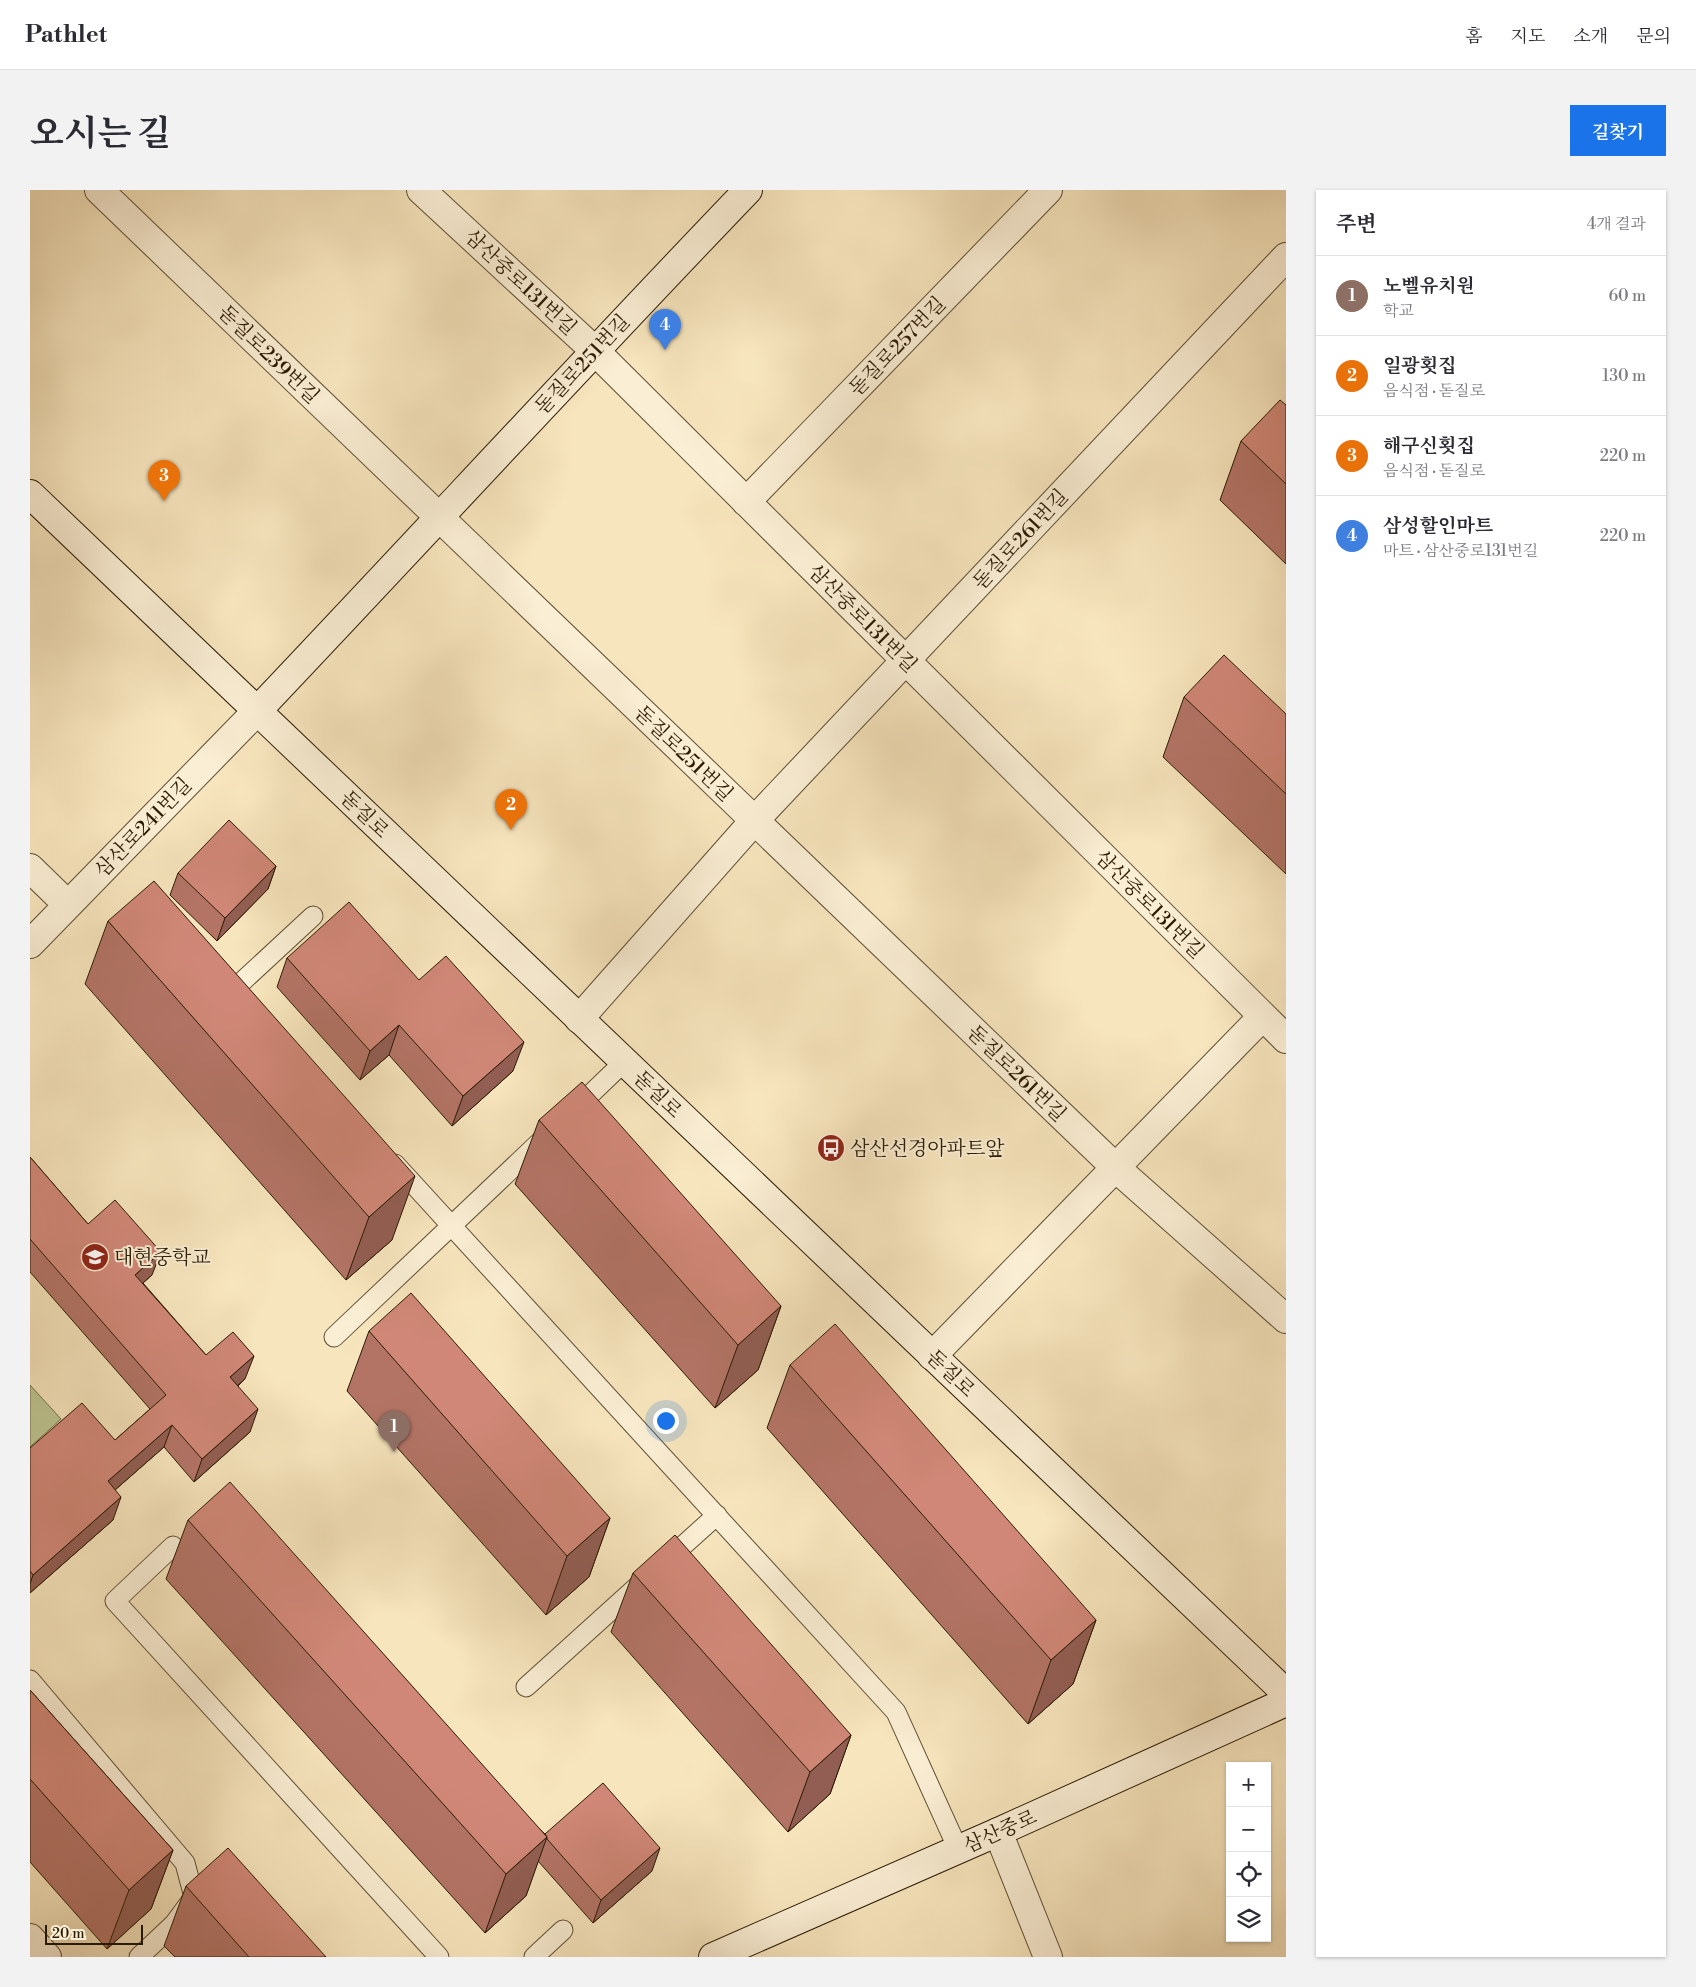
<!DOCTYPE html>
<html lang="ko">
<meta charset="utf-8">
<style>
:root{--surface:#fff;--page:#f2f2f3;--text:#2b2b33;--muted:#7c7c81;--line:#e1e1e2;--accent:#1a73e8}
body{margin:0;font-family:"Libre Bodoni","Noto Serif KR",serif;background:var(--page);color:var(--text)}
.controls{position:absolute;right:15px;bottom:15px;display:grid;overflow:hidden;border-radius:0px;box-shadow:0 1px 4px #0004}
.controls button{width:45px;height:45px;display:grid;place-items:center;padding:0;border:0;border-bottom:1px solid var(--line);background:var(--surface);color:var(--text);font:25px sans-serif}
.scale{position:absolute;left:15px;bottom:12px;width:98px;box-sizing:border-box;padding-left:5px;border:2px solid #2b1b03;border-top:0;font-size:14px;line-height:18px;white-space:nowrap;color:#2b1b03;-webkit-text-stroke:4px #faeed4;paint-order:stroke}
.you{position:absolute;left:635px;top:1230px;width:18px;height:18px;margin:-12px;border:4px solid #fff;border-radius:50%;background:#1a73e8;box-shadow:0 0 0 8px #1a73e833}
.badge{display:grid;place-items:center;width:32px;height:32px;border-radius:50%;background:var(--accent);color:#fff;font-size:16px;font-weight:700}
.pin{position:absolute;translate:-50% -41px;filter:drop-shadow(0 1px 2px #0008)}
.pin::after{content:'';position:absolute;top:26px;width:18px;height:15px;background:inherit;clip-path:polygon(0 0,100% 0,50% 100%)}
.list{margin:0;padding:0;list-style:none}
h2{display:flex;justify-content:space-between;align-items:center;height:65px;margin:0;padding:0 20px;font-size:21px}
h2 small{font-size:16px;font-weight:400;color:var(--muted)}
.list li{display:grid;grid-template-columns:32px 1fr auto;gap:15px;align-items:center;box-sizing:border-box;height:80px;padding:0 20px;border-top:1px solid var(--line)}
.list b{display:block;font-size:19px;white-space:nowrap}
.list p{margin:0;font-size:16px;white-space:nowrap;color:var(--muted)}
.list em{font-size:16px;font-style:normal;color:var(--muted)}
.icon{flex:none;width:28px;height:28px;fill:none;stroke:currentColor;stroke-width:2;stroke-linecap:round;stroke-linejoin:round}
.map{position:relative;flex:none;width:1256px;height:1767px;overflow:hidden;border-radius:0px}
header{display:flex;align-items:center;gap:30px;box-sizing:border-box;height:70px;padding:0 25px;background:var(--surface);border-bottom:1px solid var(--line)}
header strong{font-size:24px}
nav{display:flex;gap:28px;margin-inline-start:auto;font-size:18px}
.intro{display:flex;align-items:center;justify-content:space-between;box-sizing:border-box;height:120px;padding:0 30px}
h1{margin:0;font-size:35px}
.button{padding:12px 22px;border-radius:0px;background:var(--accent);color:#fff;font-size:18px;font-weight:700}
main{display:flex;gap:30px;padding:0 30px}
aside{flex:1;background:var(--surface);border-radius:0px;box-shadow:0 1px 4px #0004}
.map>svg:first-child{display:block}
</style>
<header>
<strong>Pathlet</strong>
<nav><a>홈</a><a>지도</a><a>소개</a><a>문의</a></nav>
</header>
<div class="intro"><h1>오시는 길</h1><a class="button">길찾기</a></div>
<main>
<div class="map">
<svg width="1256" height="1767" viewBox="0 0 1256 1767">
<rect width="100%" height="100%" fill="#f7e5bd"/>
<filter id="stains"><feTurbulence type="fractalNoise" baseFrequency=".004" numOctaves="4"/><feColorMatrix values="0 0 0 0 .2 0 0 0 0 .09 0 0 0 0 .02 0 0 0 .5 -.17"/></filter>
<radialGradient id="worn" r=".72"><stop offset=".6" stop-color="#630" stop-opacity="0"/><stop offset="1" stop-color="#630" stop-opacity=".3"/></radialGradient>
<!-- green -->
<path fill="#bdc591" stroke="#74704a" d="M0 1195 31 1229 0 1257Z"/>
<g fill="none" stroke-linecap="round" stroke-linejoin="round">
<!-- lane casing -->
<g stroke="#5e4e32" stroke-width="21">
<path id="lane" d="M212 809 203 800 283 726
M543 921 594 872
M365 974 866 1522 928 1659
M304 1147 514 948
M143 1356 85 1411 409 1767
M636 1371 687 1325
M0 1490 155 1673 164 1707 144 1734 109 1767
M496 1497 611 1393
M504 1767 533 1740"/>
</g>
<!-- street casing -->
<g stroke="#5e4e32" stroke-width="30">
<path id="street" d="M69 0 1086 978 1256 1129
M391 0 564 160 1256 849
M716 312 1018 0
M0 678 38 715
M0 754 227 521
M549 829 724 631 1256 67
M902 1166 1233 826
M968 1642 1018 1767
M0 1748 17 1767"/>
</g>
<!-- secondary casing -->
<g stroke="#2b1b03" stroke-width="30">
<path id="secondary" d="M0 304 1256 1503
M227 521C391 348 553 172 718 0
M683 1767 968 1642 1256 1512"/>
</g>
<!-- lane -->
<use href="#lane" stroke="#faeed4" stroke-width="19"/>
<!-- street -->
<use href="#street" stroke="#faeed4" stroke-width="28"/>
<!-- secondary -->
<use href="#secondary" stroke="#faeed4" stroke-width="28"/>
</g>
<!-- wall -->
<path fill="#b37466" stroke="#2b1b03" d="M1256 215V374L1190 310 1211 251Z
M1154 507 1256 524V684L1133 567Z
M246 676 238 699 187 751 140 705 148 683Z
M78 731 362 1050 316 1090 55 794Z
M257 768 389 790 483 881 422 936 359 865 330 890 247 797Z
M509 930 751 1116 728 1180 685 1218 485 994Z
M0 967 58 1034 122 1085 113 1093 176 1165 215 1189 208 1196 220 1242 164 1292 134 1257 85 1300 83 1330 0 1403V1258L85 1250 120 1219 0 1082Z
M339 1141 580 1328 559 1387 516 1425 317 1201Z
M760 1175 1066 1430 1043 1494 998 1534 737 1238Z
M158 1330 515 1644 622 1681 563 1733 508 1671 496 1706 455 1743 136 1389Z
M603 1383 821 1545 800 1604 758 1642 581 1442Z
M0 1500 143 1660 121 1719 77 1759 0 1672Z
M156 1696 296 1767H145L134 1756Z"/>
<!-- shaded-wall -->
<path fill="#925e53" stroke="#2b1b03" d="M246 676 238 699 187 751 195 728Z
M369 835 359 865 330 890 340 861Z
M494 852 483 881 422 936 433 906Z
M385 986 362 1050 316 1090 339 1027Z
M131 1062 122 1085 97 1107 105 1085Z
M751 1116 728 1180 685 1218 708 1155Z
M224 1166 215 1189 191 1210 200 1187Z
M228 1219 220 1242 164 1292 172 1269Z
M142 1235 134 1257 69 1314 78 1291Z
M91 1307 83 1330 0 1403V1394L3 1385Z
M580 1328 559 1387 516 1425 537 1366Z
M1066 1430 1043 1494 998 1534 1021 1470Z
M821 1545 800 1604 758 1642 780 1582Z
M517 1647 496 1706 455 1743 476 1684Z
M630 1658 622 1681 563 1733 571 1710Z
M143 1660 121 1719 77 1759 99 1700Z"/>
<!-- building -->
<path fill="#d08777" stroke="#2b1b03" d="M1250 210 1256 215V294L1211 251Z
M1194 465 1256 524V604L1154 507Z
M199 630 246 676 195 728 148 683Z
M124 691 385 986 339 1027 78 731Z
M319 712 389 790 416 766 494 852 433 906 369 835 340 861 257 768Z
M552 892 751 1116 708 1155 509 930Z
M0 967 58 1034 85 1010 131 1062 105 1085 176 1165 203 1142 224 1166 200 1187 228 1219 172 1269 142 1235 78 1291 91 1307 3 1385 0 1381V1258L52 1213 85 1250 136 1205 0 1049Z
M381 1103 580 1328 537 1366 339 1141Z
M805 1134 1066 1430 1021 1470 760 1175Z
M200 1292 517 1647 476 1684 158 1330Z
M645 1345 821 1545 780 1582 603 1383Z
M0 1500 143 1660 99 1700 0 1589Z
M573 1593 630 1658 571 1710 517 1649V1647L515 1644Z
M198 1658 296 1767H219L156 1696Z"/>
<!-- icons -->
<defs>
<g id="bus-disc" transform="scale(1.4375)"><circle r="9.5" fill="#8f2418" stroke="#faeed4"/><path d="M-5-6H5V4H4V6H2V4H-2V6H-4V4H-5ZM-3.5-4V0h7V-4ZM-3.5 1.2v1.5H-2V1.2ZM2 1.2v1.5H3.5V1.2Z" fill="#fff"/></g>
<g id="school-disc" transform="scale(1.4375)"><circle r="9.5" fill="#8f2418" stroke="#faeed4"/><path d="M0-5L7-2L0 1L-7-2ZM-4 1L0 2.5L4 1V4Q0 6-4 4Z" fill="#fff"/></g>
</defs>
<g fill-rule="evenodd">
<use href="#bus-disc" x="801" y="958"/>
<use href="#school-disc" x="65" y="1067"/>
</g>
<g text-anchor="middle" stroke-width="4" stroke-linejoin="round" paint-order="stroke">
<!-- street labels -->
<g font-size="20" fill="#2b1b03" stroke="#faeed4">
<text transform="translate(491 92) rotate(43)" y="7">삼산중로131번길</text>
<text transform="translate(867 156) rotate(-46)" y="7">돋질로257번길</text>
<text transform="translate(239 164) rotate(44)" y="7">돋질로239번길</text>
<text transform="translate(552 174) rotate(-47)" y="7">돋질로251번길</text>
<text transform="translate(990 349) rotate(-47)" y="7">돋질로261번길</text>
<text transform="translate(833 428) rotate(45)" y="7">삼산중로131번길</text>
<text transform="translate(654 563) rotate(44)" y="7">돋질로251번길</text>
<text transform="translate(335 624) rotate(44)" y="7">돋질로</text>
<text transform="translate(113 637) rotate(-46)" y="7">삼산로241번길</text>
<text transform="translate(1120 714) rotate(45)" y="7">삼산중로131번길</text>
<text transform="translate(987 883) rotate(44)" y="7">돋질로261번길</text>
<text transform="translate(628 904) rotate(44)" y="7">돋질로</text>
<text transform="translate(921 1183) rotate(44)" y="7">돋질로</text>
<text transform="translate(970 1641) rotate(-24)" y="7">삼산중로</text>
</g>
<!-- poi labels -->
<g font-size="20" fill="#2b1b03" stroke="#faeed4" text-anchor="start">
<text x="820" y="965">삼산선경아파트앞</text>
<text x="84" y="1074">대현중학교</text>
</g>
</g>
<rect width="100%" height="100%" filter="url(#stains)"/>
<rect width="100%" height="100%" fill="url(#worn)"/>
</svg>
<div class="controls">
<button>+</button>
<button>−</button>
<button><svg class="icon" aria-label="locate" viewBox="0 0 24 24"><circle cx="12" cy="12" r="6"/><path d="M12 2v4M12 18v4M2 12h4M18 12h4"/></svg></button>
<button><svg class="icon" aria-label="layers" viewBox="0 0 24 24"><path d="M12 4l9 5-9 5-9-5zM3 14l9 5 9-5"/></svg></button>
</div>
<div class="scale">20 m</div>
<div class="you"></div>
<div class="pin badge" style="left:364px;top:1262px;background:#8d6e63">1</div>
<div class="pin badge" style="left:481px;top:640px;background:#e8710a">2</div>
<div class="pin badge" style="left:134px;top:311px;background:#e8710a">3</div>
<div class="pin badge" style="left:635px;top:160px;background:#3f7fe0">4</div>
</div>
<aside>
<h2>주변<small>4개 결과</small></h2>
<ul class="list">
<li><span class="badge" style="background:#8d6e63">1</span><div><b>노벨유치원</b><p>학교</p></div><em>60 m</em></li>
<li><span class="badge" style="background:#e8710a">2</span><div><b>일광횟집</b><p>음식점 · 돋질로</p></div><em>130 m</em></li>
<li><span class="badge" style="background:#e8710a">3</span><div><b>해구신횟집</b><p>음식점 · 돋질로</p></div><em>220 m</em></li>
<li><span class="badge" style="background:#3f7fe0">4</span><div><b>삼성할인마트</b><p>마트 · 삼산중로131번길</p></div><em>220 m</em></li>
</ul>
</aside>
</main>
